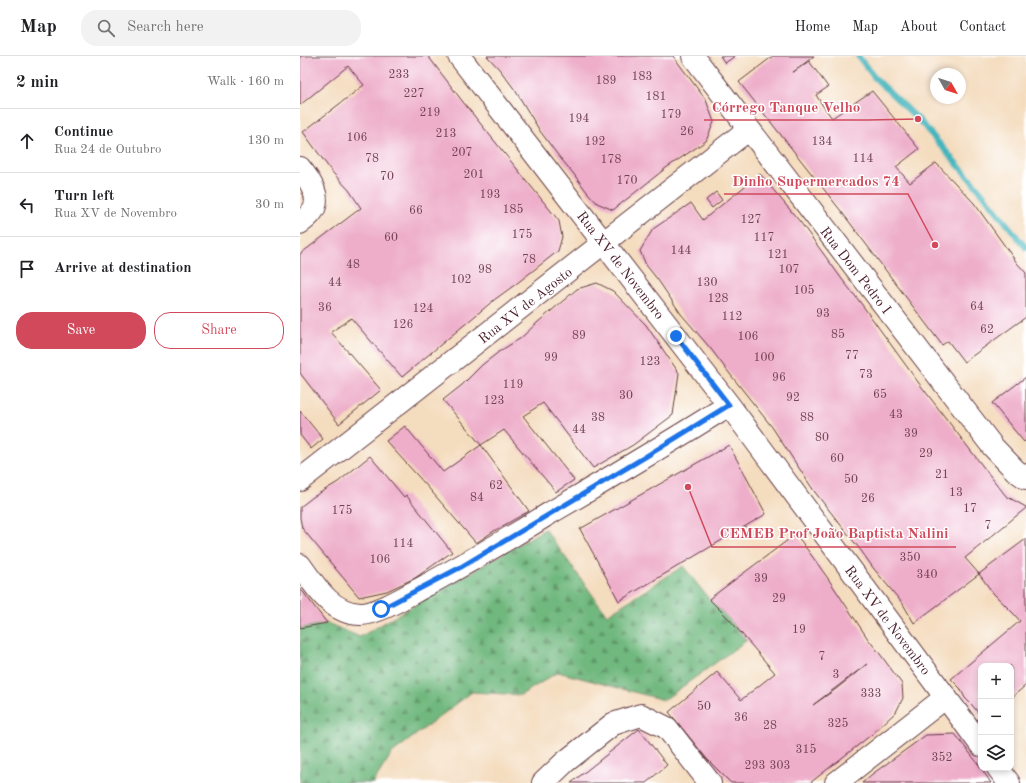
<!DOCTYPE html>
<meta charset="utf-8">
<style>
:root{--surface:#fff;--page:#f2f2f2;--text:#202124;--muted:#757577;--line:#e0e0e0;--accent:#d1495b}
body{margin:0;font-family:"Old Standard TT",serif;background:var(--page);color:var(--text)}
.controls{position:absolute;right:12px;bottom:12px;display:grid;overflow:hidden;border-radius:8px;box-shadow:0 2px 6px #0003}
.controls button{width:36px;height:36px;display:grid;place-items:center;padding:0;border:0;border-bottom:1px solid var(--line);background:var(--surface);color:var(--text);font:20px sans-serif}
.compass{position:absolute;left:630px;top:12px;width:36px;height:36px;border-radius:50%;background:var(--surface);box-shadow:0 2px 6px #0003;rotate:129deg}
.stop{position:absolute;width:12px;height:12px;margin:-9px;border:3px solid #1a73e8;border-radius:50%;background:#fff}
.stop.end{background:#1a73e8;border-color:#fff;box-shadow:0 1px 4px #0008}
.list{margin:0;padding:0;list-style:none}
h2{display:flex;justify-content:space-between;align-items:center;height:52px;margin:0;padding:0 16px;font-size:17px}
h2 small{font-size:13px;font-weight:400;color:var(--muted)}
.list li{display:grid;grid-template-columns:26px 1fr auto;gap:12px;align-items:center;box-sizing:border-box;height:64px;padding:0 16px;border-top:1px solid var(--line)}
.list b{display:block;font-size:15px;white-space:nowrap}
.list p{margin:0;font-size:13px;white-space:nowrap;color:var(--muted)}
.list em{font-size:13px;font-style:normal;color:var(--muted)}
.actions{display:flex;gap:8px;padding:12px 16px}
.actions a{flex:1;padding:9px 0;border:1px solid var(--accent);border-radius:16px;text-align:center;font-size:14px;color:var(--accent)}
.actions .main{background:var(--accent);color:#fff}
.icon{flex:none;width:22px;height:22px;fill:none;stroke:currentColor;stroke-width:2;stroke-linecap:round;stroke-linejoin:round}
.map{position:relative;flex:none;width:726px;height:727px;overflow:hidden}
header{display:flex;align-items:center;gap:24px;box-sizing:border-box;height:56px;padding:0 20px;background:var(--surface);border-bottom:1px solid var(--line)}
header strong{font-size:19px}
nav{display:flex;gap:22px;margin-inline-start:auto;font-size:14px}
.search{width:280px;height:36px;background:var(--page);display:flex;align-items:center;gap:10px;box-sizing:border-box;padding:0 14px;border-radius:16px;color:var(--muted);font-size:15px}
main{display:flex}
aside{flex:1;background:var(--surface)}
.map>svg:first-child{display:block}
</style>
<header>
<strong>Map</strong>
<div class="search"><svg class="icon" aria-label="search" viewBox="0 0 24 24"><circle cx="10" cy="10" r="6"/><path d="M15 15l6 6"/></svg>Search here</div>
<nav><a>Home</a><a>Map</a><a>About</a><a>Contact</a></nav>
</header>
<main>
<aside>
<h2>2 min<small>Walk · 160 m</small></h2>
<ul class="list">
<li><svg class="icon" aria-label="ahead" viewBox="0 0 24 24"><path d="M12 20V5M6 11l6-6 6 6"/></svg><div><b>Continue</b><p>Rua 24 de Outubro</p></div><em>130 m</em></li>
<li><svg class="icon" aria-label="left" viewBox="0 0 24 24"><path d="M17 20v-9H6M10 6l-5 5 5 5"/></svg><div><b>Turn left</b><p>Rua XV de Novembro</p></div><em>30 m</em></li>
<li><svg class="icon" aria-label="arrive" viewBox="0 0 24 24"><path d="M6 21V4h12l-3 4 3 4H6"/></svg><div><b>Arrive at destination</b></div></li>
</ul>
<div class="actions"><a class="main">Save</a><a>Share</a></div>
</aside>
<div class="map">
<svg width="726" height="727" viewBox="0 0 726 727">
<defs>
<pattern id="forest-firs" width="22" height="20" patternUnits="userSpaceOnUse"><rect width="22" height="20" fill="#70b87e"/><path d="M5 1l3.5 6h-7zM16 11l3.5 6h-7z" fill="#5e9567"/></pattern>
</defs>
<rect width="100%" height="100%" fill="#fff"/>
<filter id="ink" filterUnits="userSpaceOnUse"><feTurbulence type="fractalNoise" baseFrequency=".025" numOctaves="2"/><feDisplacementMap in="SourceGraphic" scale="8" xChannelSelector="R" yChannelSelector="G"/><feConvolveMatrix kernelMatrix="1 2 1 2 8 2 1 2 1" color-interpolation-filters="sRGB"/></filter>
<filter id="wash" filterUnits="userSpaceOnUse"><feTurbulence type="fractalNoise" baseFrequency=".012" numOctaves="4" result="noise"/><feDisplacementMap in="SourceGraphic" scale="16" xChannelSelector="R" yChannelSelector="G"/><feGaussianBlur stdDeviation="0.9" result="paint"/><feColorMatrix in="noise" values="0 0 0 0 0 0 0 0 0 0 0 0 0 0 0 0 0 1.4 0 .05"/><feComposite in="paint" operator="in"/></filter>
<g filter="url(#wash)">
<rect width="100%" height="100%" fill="#f4dcbe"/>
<!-- forest -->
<path fill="url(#forest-firs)" stroke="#5d6c54" d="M245 473 307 559 383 510 409 543 429 563 447 584 364 644 258 616 221 639 172 636 92 697 73 727H0V572L27 567 60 581Z"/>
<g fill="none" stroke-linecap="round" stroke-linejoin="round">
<!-- stream -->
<path stroke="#45b5bd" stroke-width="6" d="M558 0 574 21 618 63 683 138 726 192"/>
</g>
<g id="blocks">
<!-- building -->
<path fill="#eeaeca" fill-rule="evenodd" d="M0 0H128L163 46 259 165 262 181 258 195 216 228 194 244 102 321 51 262 31 276 81 334 39 368 0 317V198L61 152 49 134 32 116 3 76 64 29 48 10 0 49Z
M187 0H373L406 44 414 66 406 85 366 112 313 154 297 147 287 136 273 117 257 98 240 75 215 34 200 14Z
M420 0H435L425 7Z
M473 0H514L492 17 509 5 528 31 516 39 523 50 532 62 572 35 619 93 596 111 610 127 636 107 674 147 717 207 726 217V261L664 306 648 285 642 289 541 155 439 26Z
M460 118 501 167 544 226 560 246 618 326 691 421 706 440 726 451V452L665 502 679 518 614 567 603 548 574 513 562 496 514 435 472 371 426 313 411 293 381 258 358 224 346 209 340 195 353 173 391 147 403 164Z
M416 136 422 144 412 152 406 144Z
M297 227 313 235 346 269 379 317 373 359 333 389 293 412 243 347 223 360 274 424 256 436 204 374 181 389 229 455 194 475 176 487 126 429 86 385 105 370 143 416 181 389 143 344 162 329 182 309 200 295 221 282 238 266 277 233Z
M726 321V384L724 386 692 347Z
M0 355 23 383 11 393 0 379Z
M429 389 466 458 319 545 280 473Z
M70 400 104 441 106 439 152 496 115 522 87 535 59 541 2 472 0 462V451L13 441 38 426Z
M496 478 527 521 568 583 580 598 602 628 603 642 596 656 571 679 510 727H431L407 703 369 656 417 616 441 644 475 617 429 563 409 543ZM567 608 536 633 513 649Z
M726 483V629L711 642V610H681V660L672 649 665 642 660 632 651 623 720 565 713 557 693 537 679 518Z
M0 532 27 567 0 572Z
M339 673 367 709 346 727H271Z
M655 678 679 709 691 727H562L571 719 626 679Z"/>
</g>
</g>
<g filter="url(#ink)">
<use href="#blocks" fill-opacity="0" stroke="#643b41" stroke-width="1"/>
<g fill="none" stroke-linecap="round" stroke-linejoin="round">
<!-- minor casing -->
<g stroke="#643b41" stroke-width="24">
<path id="minor" d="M159 0 429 349 681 689
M393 0 693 391 716 415 726 422
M0 112C8 122 19 137 15 150 13 157 5 163 0 167
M0 424 449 73
M0 509C15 530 32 558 61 558 79 558 111 537 127 529 169 506 210 482 250 457 310 422 370 386 429 349
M698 712 709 727
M243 727 265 706 313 668 341 659 367 672 410 727
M536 727 646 641"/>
</g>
<!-- minor -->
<use href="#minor" stroke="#fff" stroke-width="22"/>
</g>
</g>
<g fill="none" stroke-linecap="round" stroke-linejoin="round" filter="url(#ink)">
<!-- route -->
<path stroke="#1a73e8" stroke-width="5" d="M81 553 161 511 345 401 429 349 376 280"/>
</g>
<g text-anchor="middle" stroke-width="3" stroke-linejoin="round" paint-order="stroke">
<!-- number labels -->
<g font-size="12" fill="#734353">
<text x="99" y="22">233</text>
<text x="342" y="24">183</text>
<text x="306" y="28">189</text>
<text x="114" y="41">227</text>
<text x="356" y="44">181</text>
<text x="130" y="60">219</text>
<text x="371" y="62">179</text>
<text x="279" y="66">194</text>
<text x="387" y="79">26</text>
<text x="146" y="81">213</text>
<text x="57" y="85">106</text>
<text x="295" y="89">192</text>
<text x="522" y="89">134</text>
<text x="162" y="100">207</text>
<text x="72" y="106">78</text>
<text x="563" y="106">114</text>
<text x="311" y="107">178</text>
<text x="174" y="122">201</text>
<text x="87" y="124">70</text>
<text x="327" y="128">170</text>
<text x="190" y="142">193</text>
<text x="213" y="157">185</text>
<text x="116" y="158">66</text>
<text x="451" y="167">127</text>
<text x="222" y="182">175</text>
<text x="91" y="185">60</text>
<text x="464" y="185">117</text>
<text x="381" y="198">144</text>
<text x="478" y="202">121</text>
<text x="229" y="207">78</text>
<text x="53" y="212">48</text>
<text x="185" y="217">98</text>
<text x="489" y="217">107</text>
<text x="161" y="227">102</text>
<text x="35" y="230">44</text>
<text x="407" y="230">130</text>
<text x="504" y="238">105</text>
<text x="418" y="246">128</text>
<text x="677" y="254">64</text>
<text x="25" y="255">36</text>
<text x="123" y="256">124</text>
<text x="523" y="261">93</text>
<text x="432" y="264">112</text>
<text x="103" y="272">126</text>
<text x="687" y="277">62</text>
<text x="538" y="282">85</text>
<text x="279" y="283">89</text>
<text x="448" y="284">106</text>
<text x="552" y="303">77</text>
<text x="251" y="305">99</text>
<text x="464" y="305">100</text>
<text x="350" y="309">123</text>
<text x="566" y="322">73</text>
<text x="479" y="325">96</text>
<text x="213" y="332">119</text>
<text x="580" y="342">65</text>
<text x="326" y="343">30</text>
<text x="493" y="345">92</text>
<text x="194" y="348">123</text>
<text x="596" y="362">43</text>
<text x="298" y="365">38</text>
<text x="507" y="365">88</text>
<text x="279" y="377">44</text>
<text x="611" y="381">39</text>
<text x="522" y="385">80</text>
<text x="626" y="401">29</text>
<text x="537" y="406">60</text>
<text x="642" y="422">21</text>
<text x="551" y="427">50</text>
<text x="196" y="433">62</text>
<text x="656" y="440">13</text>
<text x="177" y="445">84</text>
<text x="568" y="446">26</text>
<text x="670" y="456">17</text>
<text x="42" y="458">175</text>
<text x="688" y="473">7</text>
<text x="103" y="491">114</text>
<text x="610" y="505">350</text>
<text x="80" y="507">106</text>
<text x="627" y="522">340</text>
<text x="461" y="526">39</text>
<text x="479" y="546">29</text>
<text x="499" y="577">19</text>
<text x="522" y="604">7</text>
<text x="536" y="622">3</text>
<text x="571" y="641">333</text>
<text x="404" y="654">50</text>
<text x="441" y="665">36</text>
<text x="538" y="671">325</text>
<text x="470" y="673">28</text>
<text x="506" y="697">315</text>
<text x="642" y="705">352</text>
<text x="455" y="713">293</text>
<text x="480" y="713">303</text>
</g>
<!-- street labels -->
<g font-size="14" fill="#4a1f2b" stroke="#fff">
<text transform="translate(321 209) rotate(52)" y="5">Rua XV de Novembro</text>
<text transform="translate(556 214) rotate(52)" y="5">Rua Dom Pedro I</text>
<text transform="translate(225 249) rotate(-38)" y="5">Rua XV de Agosto</text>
<text transform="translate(588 564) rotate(53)" y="5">Rua XV de Novembro</text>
</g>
</g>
<!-- callouts -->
<path fill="none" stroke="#d1495b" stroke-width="1.5" d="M618 63L568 64H404M635 189L608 138H424M388 431L412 491H656"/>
<g fill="#d1495b" stroke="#fff" stroke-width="1.5">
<circle cx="618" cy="63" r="4"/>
<circle cx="635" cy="189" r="4"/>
<circle cx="388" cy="431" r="4"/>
</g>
<g font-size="15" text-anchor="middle" font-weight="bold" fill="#d1495b" stroke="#fff" stroke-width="3" stroke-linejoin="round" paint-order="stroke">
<text x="486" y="56">Córrego Tanque Velho</text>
<text x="516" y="130">Dinho Supermercados 74</text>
<text x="534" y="482">CEMEB Prof João Baptista Nalini</text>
</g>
</svg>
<div class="controls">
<button>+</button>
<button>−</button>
<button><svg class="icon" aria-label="layers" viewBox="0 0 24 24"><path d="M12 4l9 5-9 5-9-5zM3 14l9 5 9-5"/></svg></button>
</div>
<svg class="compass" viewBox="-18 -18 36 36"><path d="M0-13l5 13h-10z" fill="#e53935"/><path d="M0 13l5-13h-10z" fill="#757577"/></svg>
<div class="stop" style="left:81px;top:553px"></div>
<div class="stop end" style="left:376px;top:280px"></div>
</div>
</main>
